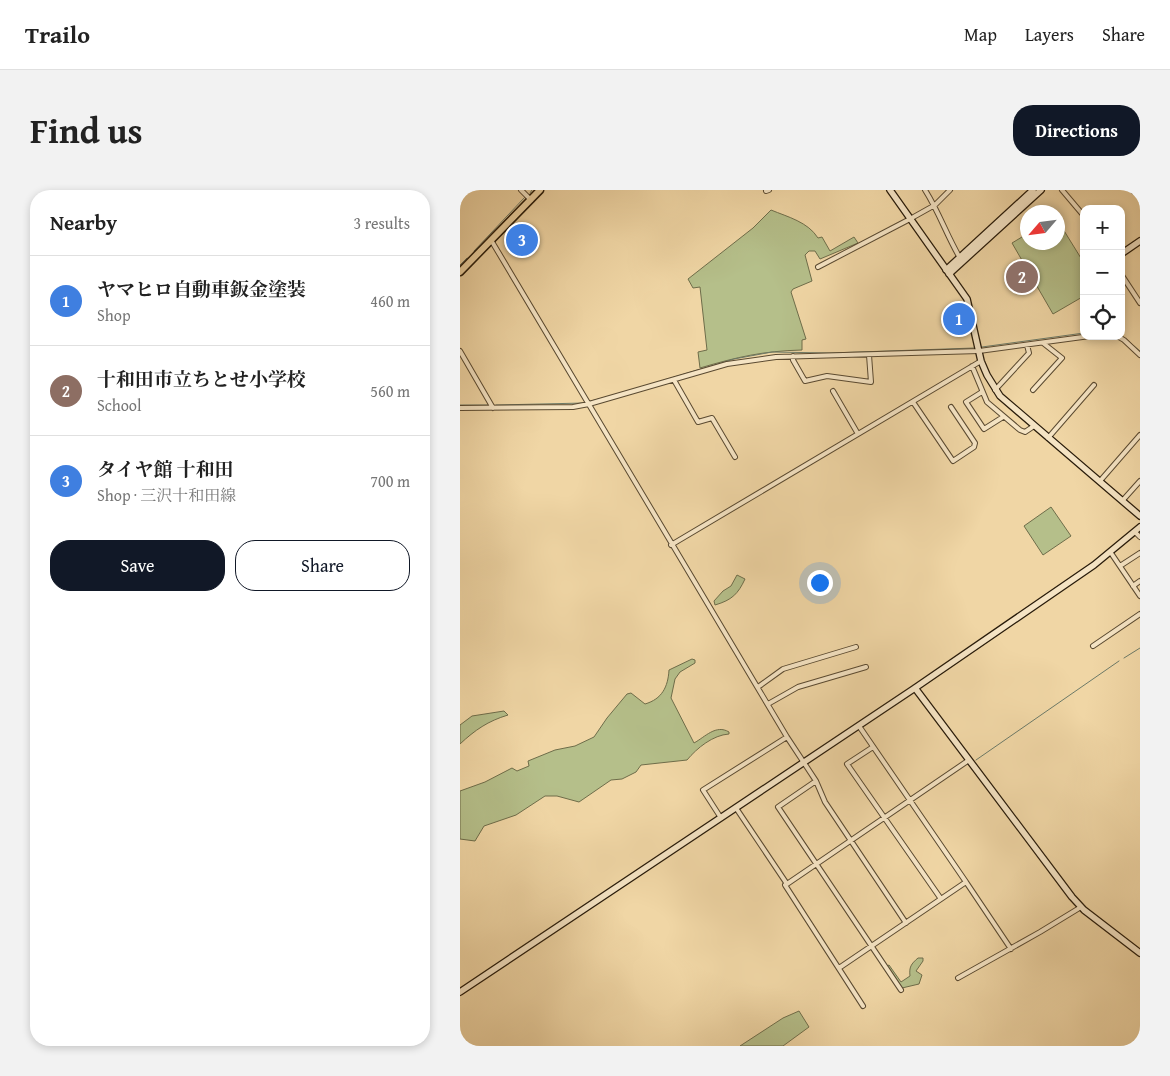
<!DOCTYPE html>
<meta charset="utf-8">
<style>
:root{--surface:#fff;--page:#f2f2f2;--text:#222;--muted:#767676;--line:#e0e0e0;--accent:#111827}
body{margin:0;font-family:"Gentium Book Plus","Noto Serif JP",serif;background:var(--page);color:var(--text)}
.controls{position:absolute;right:15px;top:15px;display:grid;overflow:hidden;border-radius:10px;box-shadow:0 2px 8px #0003}
.controls button{width:45px;height:45px;display:grid;place-items:center;padding:0;border:0;border-bottom:1px solid var(--line);background:var(--surface);color:var(--text);font:25px sans-serif}
.compass{position:absolute;left:560px;top:15px;width:45px;height:45px;border-radius:50%;background:var(--surface);box-shadow:0 2px 8px #0003;rotate:242deg}
.you{position:absolute;left:359px;top:392px;width:18px;height:18px;margin:-12px;border:4px solid #fff;border-radius:50%;background:#1a73e8;box-shadow:0 0 0 8px #1a73e833}
.badge{display:grid;place-items:center;width:32px;height:32px;border-radius:50%;background:var(--accent);color:#fff;font-size:16px;font-weight:700}
.pin{position:absolute;translate:-50% -50%;border:2px solid #fff;box-shadow:0 1px 5px #0006}
.list{margin:0;padding:0;list-style:none}
h2{display:flex;justify-content:space-between;align-items:center;height:65px;margin:0;padding:0 20px;font-size:21px}
h2 small{font-size:16px;font-weight:400;color:var(--muted)}
.list li{display:grid;grid-template-columns:32px 1fr auto;gap:15px;align-items:center;box-sizing:border-box;height:90px;padding:0 20px;border-top:1px solid var(--line)}
.list b{display:block;font-size:19px;white-space:nowrap}
.list p{margin:0;font-size:16px;white-space:nowrap;color:var(--muted)}
.list em{font-size:16px;font-style:normal;color:var(--muted)}
.actions{display:flex;gap:10px;padding:15px 20px}
.actions a{flex:1;padding:11px 0;border:1px solid var(--accent);border-radius:20px;text-align:center;font-size:18px;color:var(--accent)}
.actions .main{background:var(--accent);color:#fff}
.icon{flex:none;width:28px;height:28px;fill:none;stroke:currentColor;stroke-width:2;stroke-linecap:round;stroke-linejoin:round}
.map{position:relative;flex:none;width:680px;height:856px;overflow:hidden;border-radius:20px}
header{display:flex;align-items:center;gap:30px;box-sizing:border-box;height:70px;padding:0 25px;background:var(--surface);border-bottom:1px solid var(--line)}
header strong{font-size:24px}
nav{display:flex;gap:28px;margin-inline-start:auto;font-size:18px}
.intro{display:flex;align-items:center;justify-content:space-between;box-sizing:border-box;height:120px;padding:0 30px}
h1{margin:0;font-size:35px}
.button{padding:12px 22px;border-radius:20px;background:var(--accent);color:#fff;font-size:18px;font-weight:700}
main{display:flex;gap:30px;padding:0 30px}
aside{flex:1;background:var(--surface);border-radius:20px;box-shadow:0 2px 8px #0003}
.map>svg:first-child{display:block}
</style>
<header>
<strong>Trailo</strong>
<nav><a>Map</a><a>Layers</a><a>Share</a></nav>
</header>
<div class="intro"><h1>Find us</h1><a class="button">Directions</a></div>
<main>
<aside>
<h2>Nearby<small>3 results</small></h2>
<ul class="list">
<li><span class="badge" style="background:#3f7fe0">1</span><div><b>ヤマヒロ自動車鈑金塗装</b><p>Shop</p></div><em>460 m</em></li>
<li><span class="badge" style="background:#8d6e63">2</span><div><b>十和田市立ちとせ小学校</b><p>School</p></div><em>560 m</em></li>
<li><span class="badge" style="background:#3f7fe0">3</span><div><b>タイヤ館 十和田</b><p>Shop · 三沢十和田線</p></div><em>700 m</em></li>
</ul>
<div class="actions"><a class="main">Save</a><a>Share</a></div>
</aside>
<div class="map">
<svg width="680" height="856" viewBox="0 0 680 856">
<rect width="100%" height="100%" fill="#f0d6a5"/>
<filter id="stains"><feTurbulence type="fractalNoise" baseFrequency=".004" numOctaves="4"/><feColorMatrix values="0 0 0 0 .2 0 0 0 0 .09 0 0 0 0 .02 0 0 0 .5 -.17"/></filter>
<radialGradient id="worn" r=".72"><stop offset=".6" stop-color="#630" stop-opacity="0"/><stop offset="1" stop-color="#630" stop-opacity=".3"/></radialGradient>
<!-- green -->
<path fill="#b5bf8a" stroke="#6e6d4a" d="M311 20C328 27 348 32 358 48L362 47 370 61 394 47 398 53 360 69 355 61H349L345 65 352 91 333 99 331 102 346 149 342 150V160C303 161 277 167 240 178L238 162 247 160 240 97 233 98 228 89 293 38Z
M598 31 624 73V106L593 124 552 53 567 44 568 52H598Z
M591 317 611 346 583 365 564 336Z
M277 385 285 389C278 404 272 410 255 415L254 411 263 401 271 396Z
M232 469 235 470V473L220 482 215 489 211 508 234 553C245 547 256 534 269 542V544C253 545 237 558 227 570L181 575 176 582 162 589 151 590 119 612 97 606H85L56 625 24 636 15 651 0 649V601L25 592 52 578 57 581 69 576 68 571 95 560 115 556 134 547 147 528 167 504 171 503 185 514C202 509 208 497 209 480Z
M44 521 48 525C28 531 15 540 0 554V535L12 526Z
M458 768H463V771L456 781 462 785 459 794 442 798 427 776 429 775 441 792 450 786C449 777 451 774 458 768Z
M339 821 349 837 323 856H280L323 828Z"/>
<g fill="none" stroke-linecap="round" stroke-linejoin="round">
<!-- stream -->
<path stroke="#6c7a68" stroke-width="1" d="M70 3 72 0
M14 61 65 7
M0 75 7 68
M661 145 680 161
M522 157 624 143
M201 191 274 169 312 162 370 163 514 158
M131 211 154 205
M0 215H29
M36 215 125 213
M664 468 680 458
M516 570 659 471"/>
<!-- street casing -->
<g stroke="#5a4a31" stroke-width="6">
<path id="street" d="M61 0 71 10
M465 0C479 22 487 46 500 68
M602 0 624 26
M672 0 674 2 675 0
M306 1 309 0
M31 50 327 547 356 591 318 617 441 800
M358 77 450 29 475 15 490 0
M661 84 680 113
M657 146 664 150 680 165
M0 161 33 218
M333 166V170L345 191 367 186 411 192 409 165
M512 176 527 212 560 240 565 242 574 236
M214 190 238 232 252 228 275 267
M535 200 569 163 567 155
M573 200 602 168 583 153
M373 201 398 244
M522 202 506 212 524 239 543 227
M453 212 493 271 514 257 515 253 491 217
M0 218 113 217 129 214 267 174 316 167 519 161 630 146
M588 248 634 195
M640 291 680 245
M663 310 680 291
M675 342 680 347
M211 355 521 171
M651 363 680 406
M660 376 680 363
M673 396 680 391
M633 456 680 424
M298 497 323 479 396 457
M308 514 338 497 406 477
M413 557 387 574 481 709
M356 591 365 612 446 733
M276 618 327 694 325 695 403 816
M261 628 243 600 327 547
M506 692 551 759
M327 694 509 570
M379 778 506 692 399 536
M498 788 580 742 621 717"/>
</g>
<!-- secondary casing -->
<g stroke="#281b0a" stroke-width="8">
<path id="secondary" d="M430 0 507 109 521 171 527 185 540 206 680 326
M661 64 680 51
M486 80 573 0
M489 84 581 0
M455 498 612 707 624 720 680 763
M0 802 455 498 634 375 680 337"/>
</g>
<!-- primary casing -->
<g stroke="#281b0a" stroke-width="9">
<path id="primary" d="M0 82 80 0"/>
</g>
<!-- street -->
<use href="#street" stroke="#f5e4c4" stroke-width="4"/>
<!-- secondary -->
<use href="#secondary" stroke="#f5e4c4" stroke-width="5.5"/>
<!-- primary -->
<use href="#primary" stroke="#f0d6a5" stroke-width="6"/>
</g>
<rect width="100%" height="100%" filter="url(#stains)"/>
<rect width="100%" height="100%" fill="url(#worn)"/>
</svg>
<div class="controls">
<button>+</button>
<button>−</button>
<button><svg class="icon" aria-label="locate" viewBox="0 0 24 24"><circle cx="12" cy="12" r="6"/><path d="M12 2v4M12 18v4M2 12h4M18 12h4"/></svg></button>
</div>
<svg class="compass" viewBox="-18 -18 36 36"><path d="M0-13l5 13h-10z" fill="#e53935"/><path d="M0 13l5-13h-10z" fill="#767676"/></svg>
<div class="you"></div>
<div class="pin badge" style="left:499px;top:129px;background:#3f7fe0">1</div>
<div class="pin badge" style="left:562px;top:87px;background:#8d6e63">2</div>
<div class="pin badge" style="left:62px;top:50px;background:#3f7fe0">3</div>
</div>
</main>
